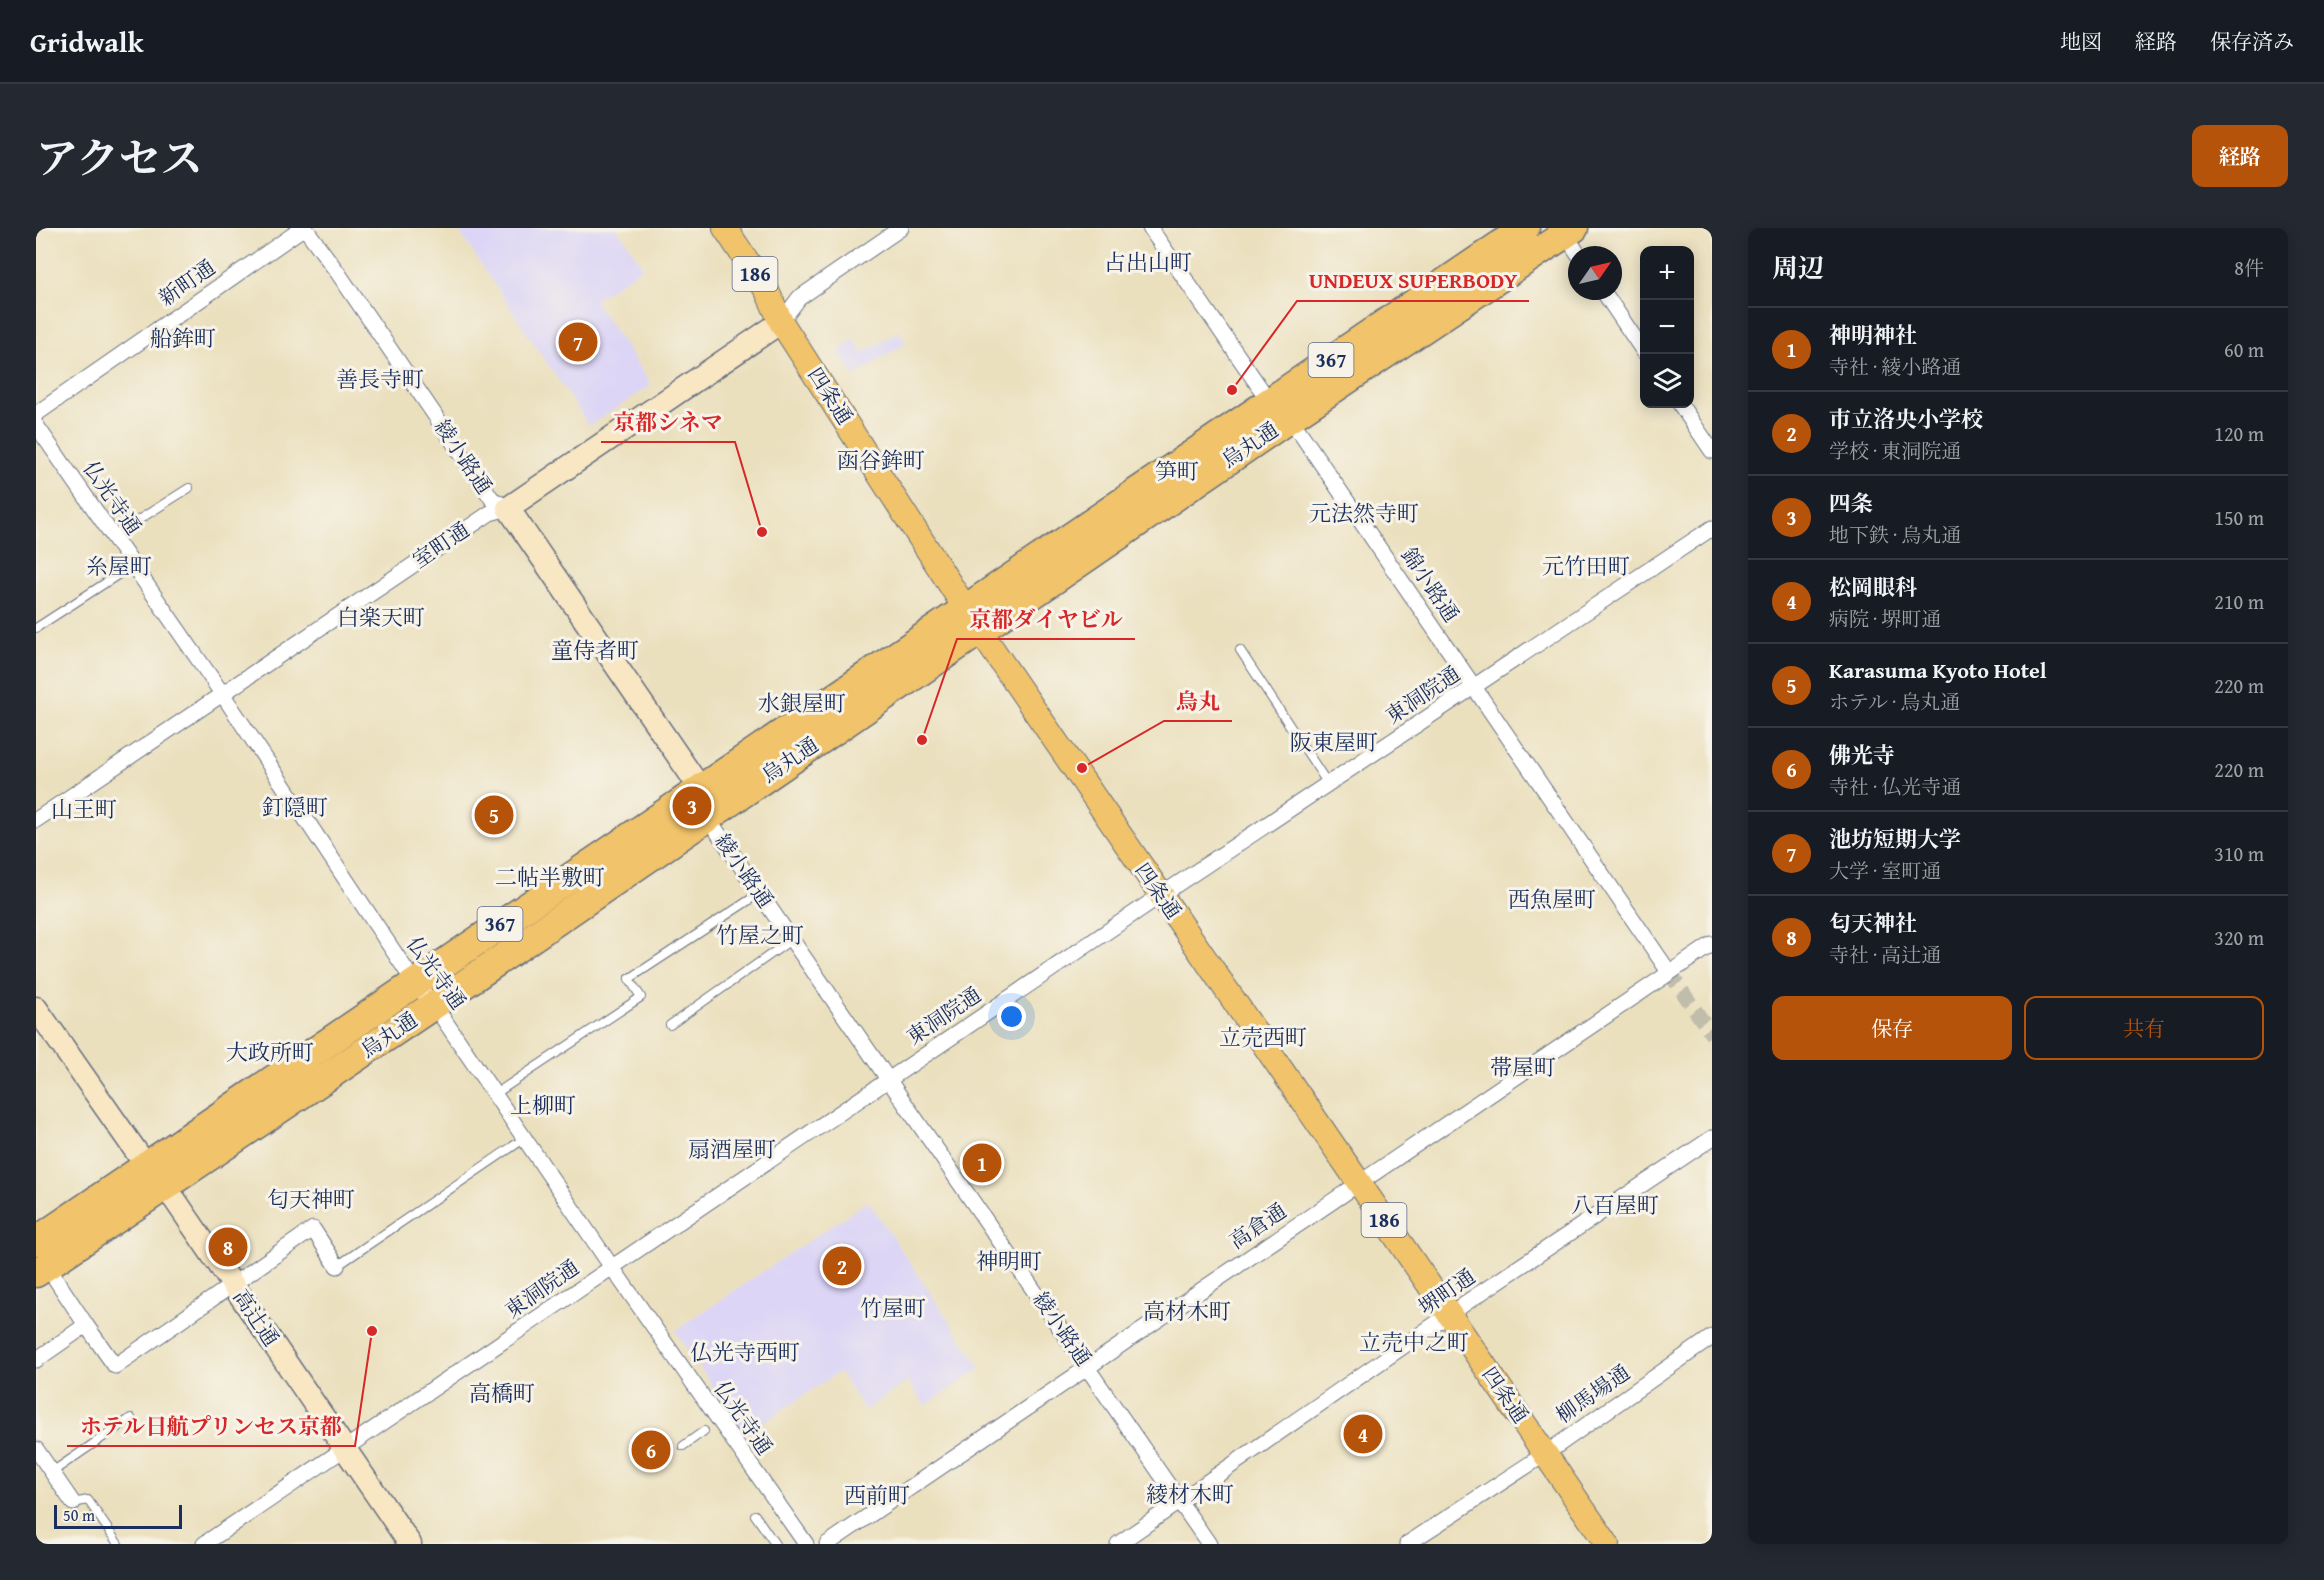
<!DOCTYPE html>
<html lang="ja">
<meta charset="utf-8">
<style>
:root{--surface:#171b24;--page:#242831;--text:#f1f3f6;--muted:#9ea1a6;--line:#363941;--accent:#b45309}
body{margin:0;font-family:"Gentium Book Plus","Noto Serif JP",serif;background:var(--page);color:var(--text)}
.controls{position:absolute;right:18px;top:18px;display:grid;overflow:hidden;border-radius:12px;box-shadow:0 3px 15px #0003}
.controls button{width:54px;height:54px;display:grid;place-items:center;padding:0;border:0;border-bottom:2px solid var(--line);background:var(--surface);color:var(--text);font:30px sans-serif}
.compass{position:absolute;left:1532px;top:18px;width:54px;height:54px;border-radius:50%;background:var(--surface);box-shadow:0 3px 15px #0003;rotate:56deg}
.scale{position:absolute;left:18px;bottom:15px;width:128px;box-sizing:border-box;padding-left:6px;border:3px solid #1b2f5e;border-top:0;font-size:16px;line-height:21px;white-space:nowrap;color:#1b2f5e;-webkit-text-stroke:4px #f7f3e8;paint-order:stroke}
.you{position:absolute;left:976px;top:789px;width:21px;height:21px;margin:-15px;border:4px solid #fff;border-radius:50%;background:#1a73e8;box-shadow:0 0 0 9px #1a73e833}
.badge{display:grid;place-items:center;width:39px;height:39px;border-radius:50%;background:var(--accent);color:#fff;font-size:20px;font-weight:700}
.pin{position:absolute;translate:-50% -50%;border:3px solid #fff;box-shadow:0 2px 6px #0006}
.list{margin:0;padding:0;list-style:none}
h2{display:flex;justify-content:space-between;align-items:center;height:78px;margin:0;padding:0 24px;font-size:26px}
h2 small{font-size:20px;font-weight:400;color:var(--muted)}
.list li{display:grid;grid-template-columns:39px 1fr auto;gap:18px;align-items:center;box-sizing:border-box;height:84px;padding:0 24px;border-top:2px solid var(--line)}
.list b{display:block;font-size:22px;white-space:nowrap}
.list p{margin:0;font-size:20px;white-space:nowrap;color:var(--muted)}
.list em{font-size:20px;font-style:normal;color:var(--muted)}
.actions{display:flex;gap:12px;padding:18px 24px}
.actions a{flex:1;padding:14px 0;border:2px solid var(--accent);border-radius:12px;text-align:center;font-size:21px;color:var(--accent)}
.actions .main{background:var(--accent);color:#fff}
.icon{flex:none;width:33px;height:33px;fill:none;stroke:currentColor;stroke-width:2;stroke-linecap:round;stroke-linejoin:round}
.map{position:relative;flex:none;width:1676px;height:1316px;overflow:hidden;border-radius:12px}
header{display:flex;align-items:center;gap:36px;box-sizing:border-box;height:84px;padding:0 30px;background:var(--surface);border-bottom:2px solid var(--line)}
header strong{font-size:28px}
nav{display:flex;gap:33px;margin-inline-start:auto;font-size:21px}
.intro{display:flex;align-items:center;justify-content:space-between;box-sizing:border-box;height:144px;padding:0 36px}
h1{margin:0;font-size:42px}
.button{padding:15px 27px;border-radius:12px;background:var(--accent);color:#fff;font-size:21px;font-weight:700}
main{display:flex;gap:36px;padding:0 36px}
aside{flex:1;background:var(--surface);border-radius:12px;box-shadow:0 3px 15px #0003}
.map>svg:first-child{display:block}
</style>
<header>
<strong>Gridwalk</strong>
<nav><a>地図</a><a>経路</a><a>保存済み</a></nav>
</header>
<div class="intro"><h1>アクセス</h1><a class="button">経路</a></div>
<main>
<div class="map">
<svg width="1676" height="1316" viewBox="0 0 1676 1316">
<rect width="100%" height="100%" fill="#f7f3e8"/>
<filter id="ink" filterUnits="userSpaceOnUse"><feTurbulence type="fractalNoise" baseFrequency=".0167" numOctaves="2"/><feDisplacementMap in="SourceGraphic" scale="12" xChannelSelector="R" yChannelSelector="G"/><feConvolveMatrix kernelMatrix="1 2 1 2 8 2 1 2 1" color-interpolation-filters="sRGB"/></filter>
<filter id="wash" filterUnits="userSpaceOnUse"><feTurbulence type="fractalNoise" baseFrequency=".008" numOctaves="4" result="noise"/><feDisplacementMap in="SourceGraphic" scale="24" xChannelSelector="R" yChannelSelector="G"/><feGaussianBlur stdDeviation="1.35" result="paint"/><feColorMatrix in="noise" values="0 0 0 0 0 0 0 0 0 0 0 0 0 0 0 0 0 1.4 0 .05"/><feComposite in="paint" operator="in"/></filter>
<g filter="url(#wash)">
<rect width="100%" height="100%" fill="#ebe0be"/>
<!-- built -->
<path fill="#dcd5f6" d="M421 0H581L607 39 558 72 615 157 553 198Z
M863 103 870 115 818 148 802 122 818 111 827 125Z
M832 973 945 1140 889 1178 872 1153 829 1182 803 1144 709 1207 639 1103Z"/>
</g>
<g filter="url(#ink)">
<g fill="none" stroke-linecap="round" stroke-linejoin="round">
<!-- street-tunnel -->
<path stroke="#c1bdab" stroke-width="15" stroke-dasharray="15 8" stroke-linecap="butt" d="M1633 744 1676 807"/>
<!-- lane casing -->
<g stroke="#646d80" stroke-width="10">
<path id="lane" d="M77 308 153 260
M0 400 97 337
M1204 422 1292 556
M634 797 755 712
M459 866 605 769 593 751 724 665
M301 1038 489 910
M647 1218 668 1203
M16 1244 95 1190
M37 1275 52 1272 82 1316
M719 1287 739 1316"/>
</g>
<!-- street casing -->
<g stroke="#646d80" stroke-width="17">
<path id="street" d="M269 0 302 45 456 271 472 280
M1114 0 1233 173 1254 190 1633 744
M1526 2 1543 27
M1567 63 1608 124
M745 94 763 70 865 0
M1644 176 1676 223
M0 186 267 0
M0 197 185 464 378 754 398 777 575 1038 770 1316
M671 589 1173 1316
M0 592 454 285 472 280
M50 1097 79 1138 277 1001 301 1038
M0 1132 50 1097 11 1038
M0 1221 37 1275
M168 1316 1125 667 1676 300
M791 1316 1676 716
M1082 1316 1434 1072 1676 910
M1371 1316 1509 1226 1676 1109"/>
</g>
<!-- secondary casing -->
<g stroke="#646d80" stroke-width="25">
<path id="secondary" d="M668 576 664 560 472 280 745 94
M0 780 111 939 139 972 374 1316"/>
</g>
<!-- primary casing -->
<g stroke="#646d80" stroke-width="26">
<path id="primary" d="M689 0 731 63 745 94 944 403 1571 1316"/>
</g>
<!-- highway casing -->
<g stroke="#646d80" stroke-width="31">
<path id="highway" d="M0 1013 1489 0
M0 1045 398 777 1254 190 1538 0"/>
</g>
<!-- lane -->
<use href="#lane" stroke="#fff" stroke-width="8"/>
<!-- street -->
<use href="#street" stroke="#fff" stroke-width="15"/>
<!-- secondary -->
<use href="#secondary" stroke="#f9e7c3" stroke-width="22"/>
<!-- primary -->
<use href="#primary" stroke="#f1c36a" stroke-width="24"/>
<!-- highway -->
<use href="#highway" stroke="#f1c36a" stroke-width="28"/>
</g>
</g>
<g text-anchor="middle" stroke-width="6" stroke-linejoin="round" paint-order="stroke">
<!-- shield labels -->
<g fill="#f7f3e8" stroke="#5d6a87" stroke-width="1.5">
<rect x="696.5" y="29" width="45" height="34" rx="4.5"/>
<rect x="1272.5" y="115" width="45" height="34" rx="4.5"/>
<rect x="441.5" y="679" width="45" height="34" rx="4.5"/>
<rect x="1325.5" y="975" width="45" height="34" rx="4.5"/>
</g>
<g font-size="20" font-weight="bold" fill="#1b2f5e">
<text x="719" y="53">186</text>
<text x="1295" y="139">367</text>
<text x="464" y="703">367</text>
<text x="1348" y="999">186</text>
</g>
<!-- street labels -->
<g font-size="21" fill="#1b2f5e" stroke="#f7f3e8">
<text transform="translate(151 55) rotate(-35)" y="7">新町通</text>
<text transform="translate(794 168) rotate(57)" y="7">四条通</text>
<text transform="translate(1214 217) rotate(-34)" y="7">烏丸通</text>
<text transform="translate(427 229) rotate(56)" y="7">綾小路通</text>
<text transform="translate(76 270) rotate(55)" y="7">仏光寺通</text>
<text transform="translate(405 317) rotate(-34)" y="7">室町通</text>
<text transform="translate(1394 357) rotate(56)" y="7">錦小路通</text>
<text transform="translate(1387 467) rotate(-34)" y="7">東洞院通</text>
<text transform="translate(754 532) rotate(-34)" y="7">烏丸通</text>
<text transform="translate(708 643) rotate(55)" y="7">綾小路通</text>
<text transform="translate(1122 663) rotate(55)" y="7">四条通</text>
<text transform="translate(400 745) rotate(54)" y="7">仏光寺通</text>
<text transform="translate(908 788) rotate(-34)" y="7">東洞院通</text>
<text transform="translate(353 807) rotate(-34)" y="7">烏丸通</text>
<text transform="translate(1222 998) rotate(-34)" y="7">高倉通</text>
<text transform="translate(506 1061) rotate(-35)" y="7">東洞院通</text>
<text transform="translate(1411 1064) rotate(-35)" y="7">堺町通</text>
<text transform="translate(220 1090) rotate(56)" y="7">高辻通</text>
<text transform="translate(1026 1101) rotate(55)" y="7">綾小路通</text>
<text transform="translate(1557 1166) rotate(-35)" y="7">柳馬場通</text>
<text transform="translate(1469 1167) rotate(55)" y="7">四条通</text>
<text transform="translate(707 1190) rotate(55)" y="7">仏光寺通</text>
</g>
<!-- neighbourhood labels -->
<g font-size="22" fill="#1b2f5e" stroke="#f7f3e8">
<text x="1112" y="42">占出山町</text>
<text x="147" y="118">船鉾町</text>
<text x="344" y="159">善長寺町</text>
<text x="845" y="240">函谷鉾町</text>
<text x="1141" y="251">笋町</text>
<text x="1328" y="293">元法然寺町</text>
<text x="83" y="346">糸屋町</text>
<text x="1550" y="346">元竹田町</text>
<text x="345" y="397">白楽天町</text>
<text x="559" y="430">童侍者町</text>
<text x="766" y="483">水銀屋町</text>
<text x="1298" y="522">阪東屋町</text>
<text x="259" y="587">釘隠町</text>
<text x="48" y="589">山王町</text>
<text x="514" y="657">二帖半敷町</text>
<text x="1516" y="679">西魚屋町</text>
<text x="724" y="715">竹屋之町</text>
<text x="1227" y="817">立売西町</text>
<text x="234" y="832">大政所町</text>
<text x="1487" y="847">帯屋町</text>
<text x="507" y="885">上柳町</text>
<text x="696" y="929">扇酒屋町</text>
<text x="275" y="979">匂天神町</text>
<text x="1579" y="985">八百屋町</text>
<text x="973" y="1041">神明町</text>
<text x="857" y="1088">竹屋町</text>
<text x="1151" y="1091">高材木町</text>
<text x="1378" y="1122">立売中之町</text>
<text x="709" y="1132">仏光寺西町</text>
<text x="466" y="1173">高橋町</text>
<text x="1154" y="1274">綾材木町</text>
<text x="841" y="1275">西前町</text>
</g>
</g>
<!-- callouts -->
<path fill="none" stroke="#d62828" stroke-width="2" d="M1196 162L1261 73H1493M726 304L699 214H565M886 512L921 411H1099M1046 540L1128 493H1196M336 1103L319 1218H31"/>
<g fill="#d62828" stroke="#f7f3e8" stroke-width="2">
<circle cx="1196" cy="162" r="6"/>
<circle cx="726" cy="304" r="6"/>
<circle cx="886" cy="512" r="6"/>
<circle cx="1046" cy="540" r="6"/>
<circle cx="336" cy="1103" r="6"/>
</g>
<g font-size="22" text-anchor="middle" font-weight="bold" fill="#d62828" stroke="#f7f3e8" stroke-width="6" stroke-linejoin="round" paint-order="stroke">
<text x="1377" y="60">UNDEUX SUPERBODY</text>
<text x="632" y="202">京都シネマ</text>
<text x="1010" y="399">京都ダイヤビル</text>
<text x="1162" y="481">烏丸</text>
<text x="175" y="1206">ホテル日航プリンセス京都</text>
</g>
</svg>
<div class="controls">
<button>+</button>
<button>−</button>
<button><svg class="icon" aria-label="layers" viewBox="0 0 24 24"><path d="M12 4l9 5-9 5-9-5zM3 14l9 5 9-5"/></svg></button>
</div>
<svg class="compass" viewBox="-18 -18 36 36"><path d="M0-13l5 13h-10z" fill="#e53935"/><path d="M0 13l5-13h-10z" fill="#9ea1a6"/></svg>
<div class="scale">50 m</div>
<div class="you"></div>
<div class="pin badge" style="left:946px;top:935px">1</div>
<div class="pin badge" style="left:806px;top:1038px">2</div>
<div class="pin badge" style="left:656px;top:578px">3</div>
<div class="pin badge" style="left:1327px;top:1206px">4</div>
<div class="pin badge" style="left:458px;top:587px">5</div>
<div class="pin badge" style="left:615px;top:1222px">6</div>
<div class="pin badge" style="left:542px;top:114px">7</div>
<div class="pin badge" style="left:192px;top:1019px">8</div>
</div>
<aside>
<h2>周辺<small>8件</small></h2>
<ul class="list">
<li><span class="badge">1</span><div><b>神明神社</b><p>寺社 · 綾小路通</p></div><em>60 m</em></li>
<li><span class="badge">2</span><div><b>市立洛央小学校</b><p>学校 · 東洞院通</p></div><em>120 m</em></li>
<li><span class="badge">3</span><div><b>四条</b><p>地下鉄 · 烏丸通</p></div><em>150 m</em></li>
<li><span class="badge">4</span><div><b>松岡眼科</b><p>病院 · 堺町通</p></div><em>210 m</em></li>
<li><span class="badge">5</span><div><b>Karasuma Kyoto Hotel</b><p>ホテル · 烏丸通</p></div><em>220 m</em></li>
<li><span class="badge">6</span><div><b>佛光寺</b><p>寺社 · 仏光寺通</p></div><em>220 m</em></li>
<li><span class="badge">7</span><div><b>池坊短期大学</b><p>大学 · 室町通</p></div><em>310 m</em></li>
<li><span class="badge">8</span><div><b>匂天神社</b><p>寺社 · 高辻通</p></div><em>320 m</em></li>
</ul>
<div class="actions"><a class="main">保存</a><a>共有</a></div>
</aside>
</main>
